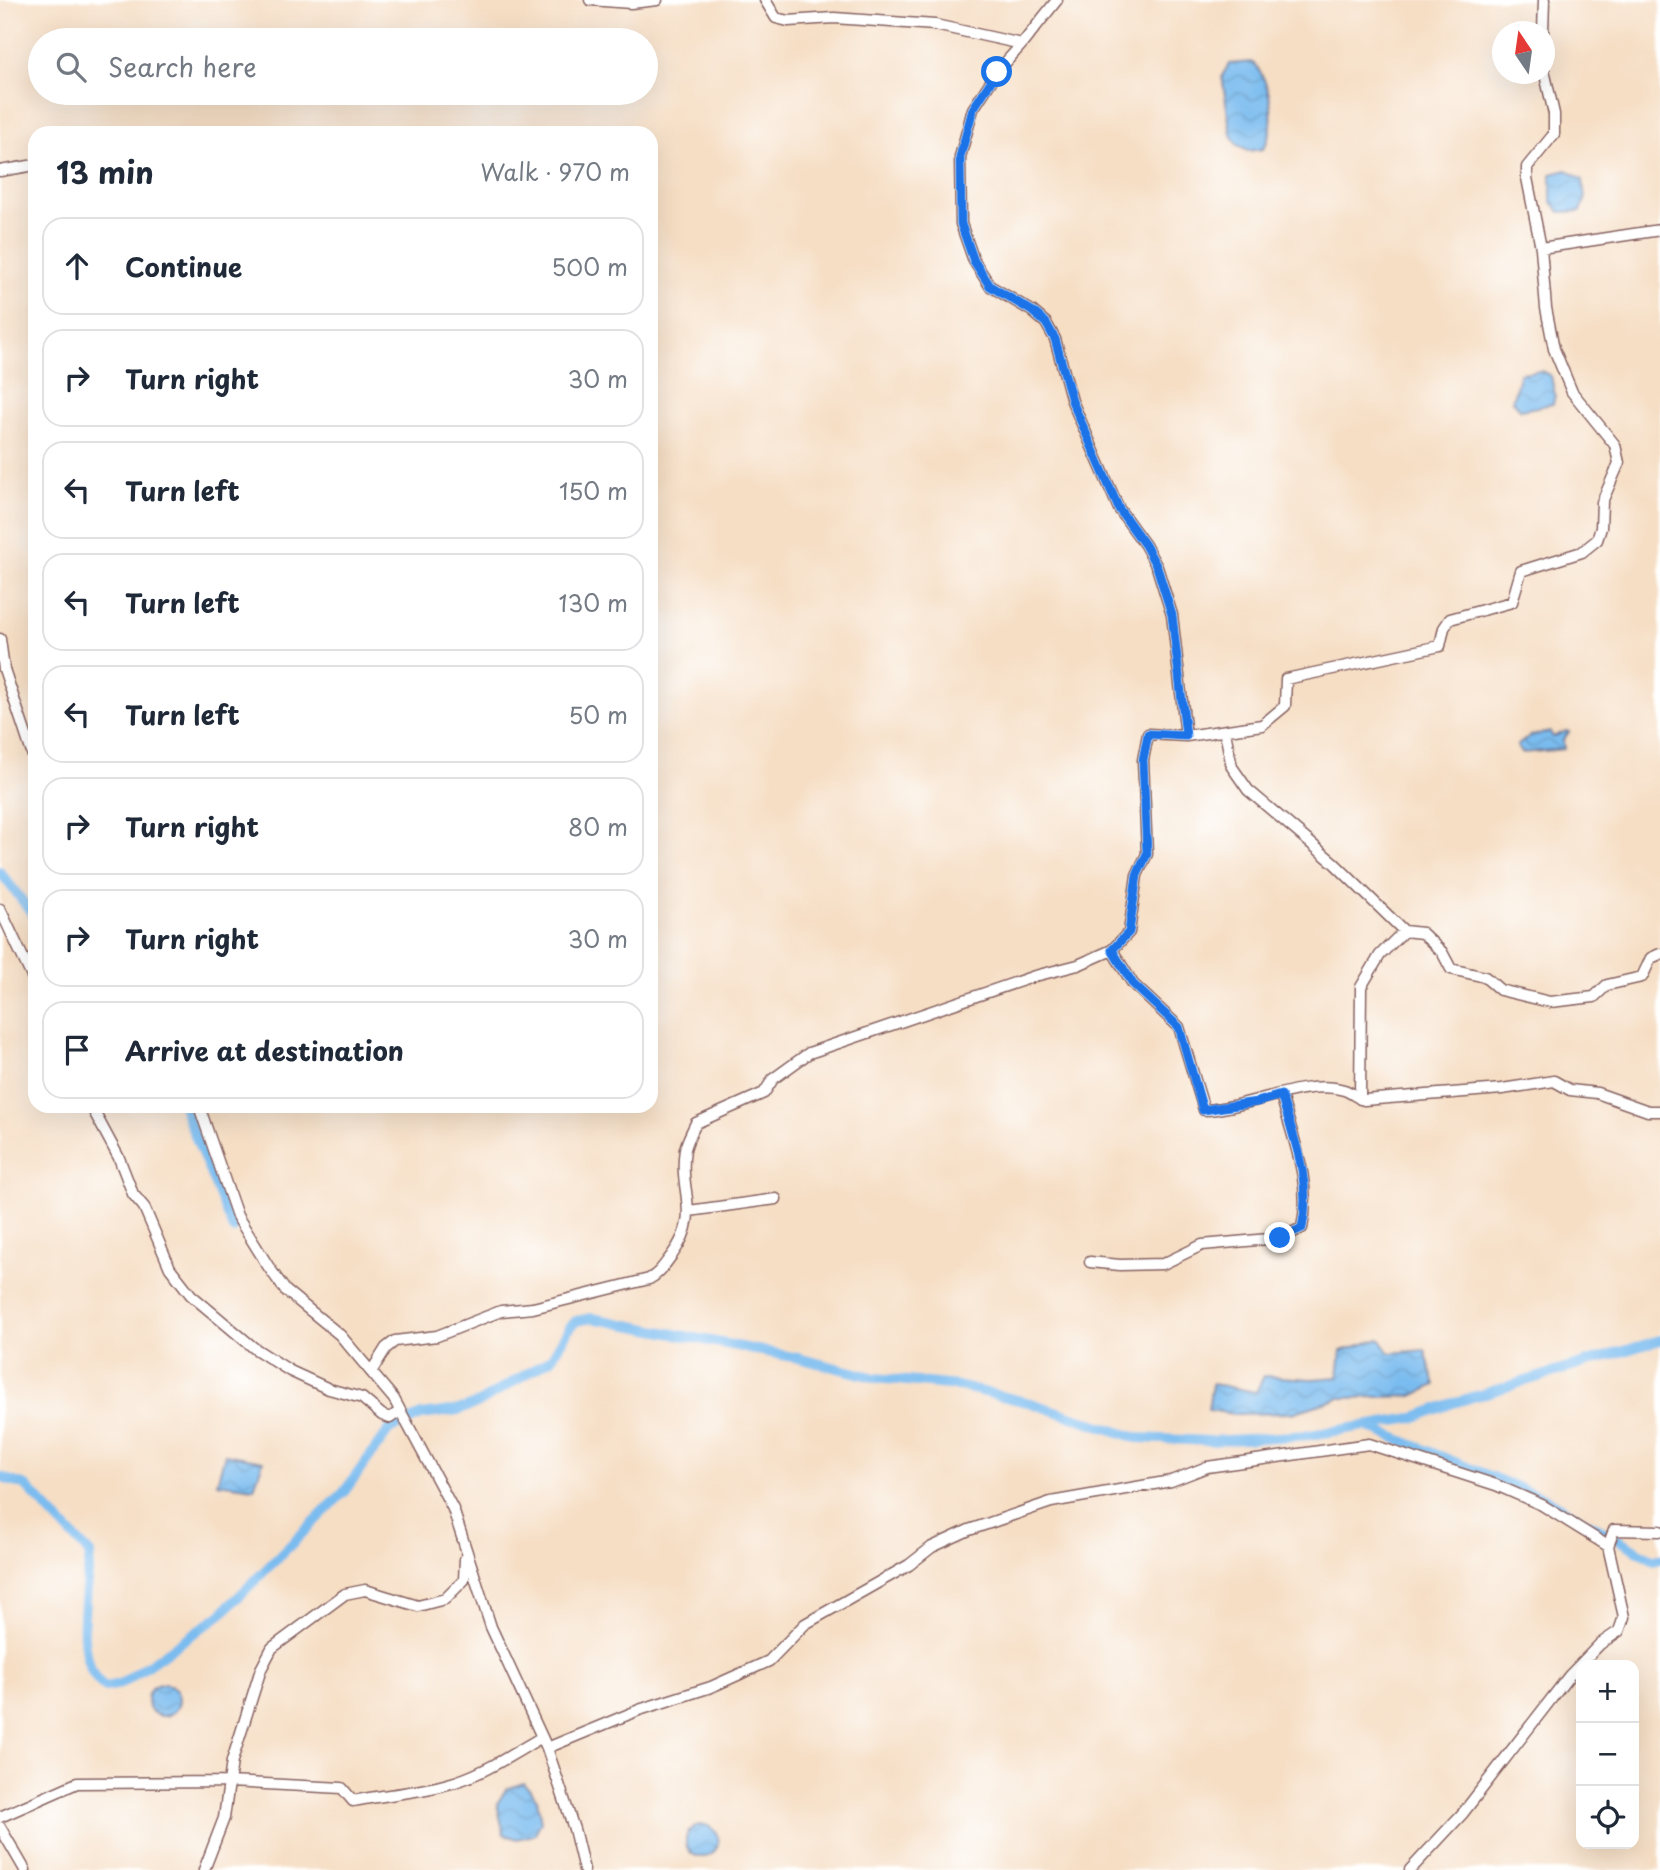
<!DOCTYPE html>
<meta charset="utf-8">
<style>
:root{--surface:#fff;--page:#f6f6f7;--text:#1f2937;--muted:#747a83;--line:#e0e1e3}
body{margin:0;font-family:"Playpen Sans",sans-serif;background:var(--page);color:var(--text)}
.controls{position:absolute;right:21px;bottom:21px;display:grid;overflow:hidden;border-radius:14px;box-shadow:0 7px 28px #0002}
.controls button{width:63px;height:63px;display:grid;place-items:center;padding:0;border:0;border-bottom:2px solid var(--line);background:var(--surface);color:var(--text);font:35px sans-serif}
.compass{position:absolute;left:1492px;top:21px;width:63px;height:63px;border-radius:50%;background:var(--surface);box-shadow:0 7px 28px #0002;rotate:347deg}
.stop{position:absolute;width:21px;height:21px;margin:-16px;border:5px solid #1a73e8;border-radius:50%;background:#fff}
.stop.end{background:#1a73e8;border-color:#fff;box-shadow:0 2px 7px #0008}
.list{margin:0;padding:0;list-style:none}
h2{display:flex;justify-content:space-between;align-items:center;height:91px;margin:0;padding:0 28px;font-size:30px}
h2 small{font-size:23px;font-weight:400;color:var(--muted)}
.list li{display:grid;grid-template-columns:46px 1fr auto;gap:21px;align-items:center;box-sizing:border-box;height:98px;margin:0 14px 14px;padding:0 14px;border:2px solid var(--line);border-radius:21px}
.list b{display:block;font-size:26px;white-space:nowrap}
.list em{font-size:23px;font-style:normal;color:var(--muted)}
.icon{flex:none;width:38px;height:38px;fill:none;stroke:currentColor;stroke-width:2;stroke-linecap:round;stroke-linejoin:round}
.map{position:relative;flex:none;width:1660px;height:1870px;overflow:hidden}
.search{position:absolute;background:var(--surface);box-shadow:0 7px 28px #0002;left:28px;top:28px;width:630px;height:77px;display:flex;align-items:center;gap:18px;box-sizing:border-box;padding:0 24px;border-radius:38px;color:var(--muted);font-size:26px}
.panel{position:absolute;background:var(--surface);box-shadow:0 7px 28px #0002;left:28px;top:126px;width:630px;height:987px;border-radius:21px}
.map>svg:first-child{display:block}
</style>
<div class="map">
<svg width="1660" height="1870" viewBox="0 0 1660 1870">
<defs>
<pattern id="water-waves" width="16" height="10" patternUnits="userSpaceOnUse" patternTransform="scale(1.75)"><rect width="16" height="10" fill="#7abcef"/><path d="M0 5q4-4 8 0t8 0" fill="none" stroke="#6ba1cd"/></pattern>
</defs>
<rect width="100%" height="100%" fill="#fff"/>
<filter id="ink" filterUnits="userSpaceOnUse"><feTurbulence type="fractalNoise" baseFrequency=".0143" numOctaves="2"/><feDisplacementMap in="SourceGraphic" scale="14" xChannelSelector="R" yChannelSelector="G"/><feConvolveMatrix kernelMatrix="1 2 1 2 8 2 1 2 1" color-interpolation-filters="sRGB"/></filter>
<filter id="wash" filterUnits="userSpaceOnUse"><feTurbulence type="fractalNoise" baseFrequency=".00686" numOctaves="4" result="noise"/><feDisplacementMap in="SourceGraphic" scale="28" xChannelSelector="R" yChannelSelector="G"/><feGaussianBlur stdDeviation="1.57" result="paint"/><feColorMatrix in="noise" values="0 0 0 0 0 0 0 0 0 0 0 0 0 0 0 0 0 1.4 0 .05"/><feComposite in="paint" operator="in"/></filter>
<g filter="url(#wash)">
<rect width="100%" height="100%" fill="#f6dec4"/>
<!-- water -->
<path fill="url(#water-waves)" stroke="#626e8d" stroke-width="2" d="M1252 62C1272 82 1278 125 1263 149L1248 151 1238 146 1231 135 1222 76 1229 64Z
M1567 170 1583 180 1585 200 1581 211 1560 212 1551 201V174Z
M1541 371 1551 376 1555 395 1553 404 1521 410 1512 401 1520 373Z
M1566 731 1569 732 1563 740 1564 749 1522 753 1517 746 1530 736 1550 732 1553 737Z
M1380 1339 1390 1353 1425 1350 1435 1385 1413 1396 1340 1398 1292 1413 1233 1414 1208 1410 1212 1384 1256 1392 1264 1376 1312 1379 1338 1377 1341 1351Z
M225 1454 263 1461 254 1488 217 1483Z
M147 1700a16 16 0 1 1 32 0a16 16 0 1 1-32 0Z
M524 1783 537 1799 541 1822 534 1835 517 1839 504 1834 497 1804 506 1789Z
M686 1841a16 16 0 1 1 32 0a16 16 0 1 1-32 0Z"/>
<g fill="none" stroke-linecap="round" stroke-linejoin="round">
<!-- canal -->
<path stroke="#7abcef" stroke-width="10" d="M0 872 35 917
M183 1106 233 1229
M1366 1426 1546 1499 1654 1560 1660 1558
M0 1477 26 1486 90 1554C87 1590 71 1663 105 1687L121 1684 220 1615 344 1492 389 1430 421 1415 458 1410 477 1404 551 1359 570 1327 576 1321 592 1318 798 1358 876 1378 958 1386 1031 1403 1137 1438 1211 1441 1310 1435 1413 1418 1450 1404 1660 1340"/>
</g>
</g>
<g filter="url(#ink)">
<g fill="none" stroke-linecap="round" stroke-linejoin="round">
<!-- street casing -->
<g stroke="#866261" stroke-width="13">
<path id="street" d="M590 0 631 3 657 0
M765 0 776 18 788 21 834 18 935 25 1022 44 1057 0
M1543 32 1544 0
M1022 44 997 72 973 109 960 157 961 224 974 261 990 286 1032 311 1046 323 1055 339 1072 401 1119 509 1145 545 1157 567 1172 615 1186 736
M0 171 35 165
M1541 248 1660 230
M0 639 4 669 35 762
M1225 732 1232 767 1248 790 1334 863 1404 931 1422 933 1442 952 1451 969 1485 977 1500 990 1550 1002 1594 997 1607 985 1642 977 1651 958 1660 954
M0 909 35 983
M1112 950 1129 932 1137 875 1147 854 1143 760 1148 734 1186 736 1262 725 1285 706 1286 679 1440 646 1444 628 1450 619 1512 602 1521 571 1582 552 1597 540 1601 528 1602 502 1619 463 1615 445 1572 392 1554 349 1546 308 1541 248 1527 178V167L1554 134V114L1544 70
M1360 1099 1361 987 1380 955 1404 931
M91 1106 119 1158 133 1194 144 1207 170 1268 191 1295 254 1348 290 1371 329 1389 362 1398 382 1415 390 1418 400 1411
M199 1106 237 1216 268 1266 285 1290 340 1335 394 1399 453 1509 491 1627 547 1748 574 1829 584 1870
M689 1211 776 1199
M1090 1262 1120 1265 1163 1264 1202 1245 1280 1238 1302 1228C1312 1182 1293 1139 1281 1095
M371 1372 386 1348 395 1341 437 1336 501 1311 533 1308 649 1279C660 1273 664 1265 672 1255 703 1213 678 1194 685 1149 687 1141 692 1131 696 1123L764 1093 773 1079 809 1053 1035 976 1078 965 1112 950 1133 984 1179 1027 1204 1110C1246 1109 1304 1078 1344 1090 1351 1092 1357 1098 1364 1100L1502 1089 1554 1081 1570 1090 1597 1093 1648 1111H1660
M547 1748 639 1710 711 1687 769 1661 805 1624 909 1565 932 1547 969 1530 1051 1502 1171 1481 1207 1467 1369 1444 1496 1485 1542 1505 1608 1546
M0 1817 77 1783 229 1782 342 1788 353 1801C383 1795 414 1793 444 1785 479 1777 511 1755 542 1737
M0 1827 25 1870
M204 1870 224 1818 232 1761 261 1669 272 1648 345 1594 365 1590 418 1606 445 1599 464 1580 465 1559
M1410 1870 1463 1813 1569 1676 1600 1644 1619 1631 1624 1617 1608 1546 1614 1530 1660 1531"/>
</g>
<!-- street -->
<use href="#street" stroke="#fff" stroke-width="10"/>
</g>
</g>
<g fill="none" stroke-linecap="round" stroke-linejoin="round" filter="url(#ink)">
<!-- route -->
<path stroke="#1a73e8" stroke-width="9" d="M997 72 973 109 960 157 961 224 974 261 990 286 1032 311 1046 323 1055 339 1072 401 1119 509 1145 545 1157 567 1172 615 1186 736 1148 734 1143 760 1147 854 1137 875 1129 932 1112 950 1133 984 1179 1027 1203 1110 1257 1102 1281 1095C1294 1139 1312 1182 1302 1228L1280 1238"/>
</g>
</svg>
<div class="controls">
<button>+</button>
<button>−</button>
<button><svg class="icon" aria-label="locate" viewBox="0 0 24 24"><circle cx="12" cy="12" r="6"/><path d="M12 2v4M12 18v4M2 12h4M18 12h4"/></svg></button>
</div>
<svg class="compass" viewBox="-18 -18 36 36"><path d="M0-13l5 13h-10z" fill="#e53935"/><path d="M0 13l5-13h-10z" fill="#747a83"/></svg>
<div class="stop" style="left:997px;top:72px"></div>
<div class="stop end" style="left:1280px;top:1238px"></div>
<div class="search"><svg class="icon" aria-label="search" viewBox="0 0 24 24"><circle cx="10" cy="10" r="6"/><path d="M15 15l6 6"/></svg>Search here</div>
<section class="panel">
<h2>13 min<small>Walk · 970 m</small></h2>
<ul class="list">
<li><svg class="icon" aria-label="ahead" viewBox="0 0 24 24"><path d="M12 20V5M6 11l6-6 6 6"/></svg><div><b>Continue</b></div><em>500 m</em></li>
<li><svg class="icon" aria-label="right" viewBox="0 0 24 24"><path d="M7 20v-9h11M14 6l5 5-5 5"/></svg><div><b>Turn right</b></div><em>30 m</em></li>
<li><svg class="icon" aria-label="left" viewBox="0 0 24 24"><path d="M17 20v-9H6M10 6l-5 5 5 5"/></svg><div><b>Turn left</b></div><em>150 m</em></li>
<li><svg class="icon" aria-label="left" viewBox="0 0 24 24"><path d="M17 20v-9H6M10 6l-5 5 5 5"/></svg><div><b>Turn left</b></div><em>130 m</em></li>
<li><svg class="icon" aria-label="left" viewBox="0 0 24 24"><path d="M17 20v-9H6M10 6l-5 5 5 5"/></svg><div><b>Turn left</b></div><em>50 m</em></li>
<li><svg class="icon" aria-label="right" viewBox="0 0 24 24"><path d="M7 20v-9h11M14 6l5 5-5 5"/></svg><div><b>Turn right</b></div><em>80 m</em></li>
<li><svg class="icon" aria-label="right" viewBox="0 0 24 24"><path d="M7 20v-9h11M14 6l5 5-5 5"/></svg><div><b>Turn right</b></div><em>30 m</em></li>
<li><svg class="icon" aria-label="arrive" viewBox="0 0 24 24"><path d="M6 21V4h12l-3 4 3 4H6"/></svg><div><b>Arrive at destination</b></div></li>
</ul>
</section>
</div>
